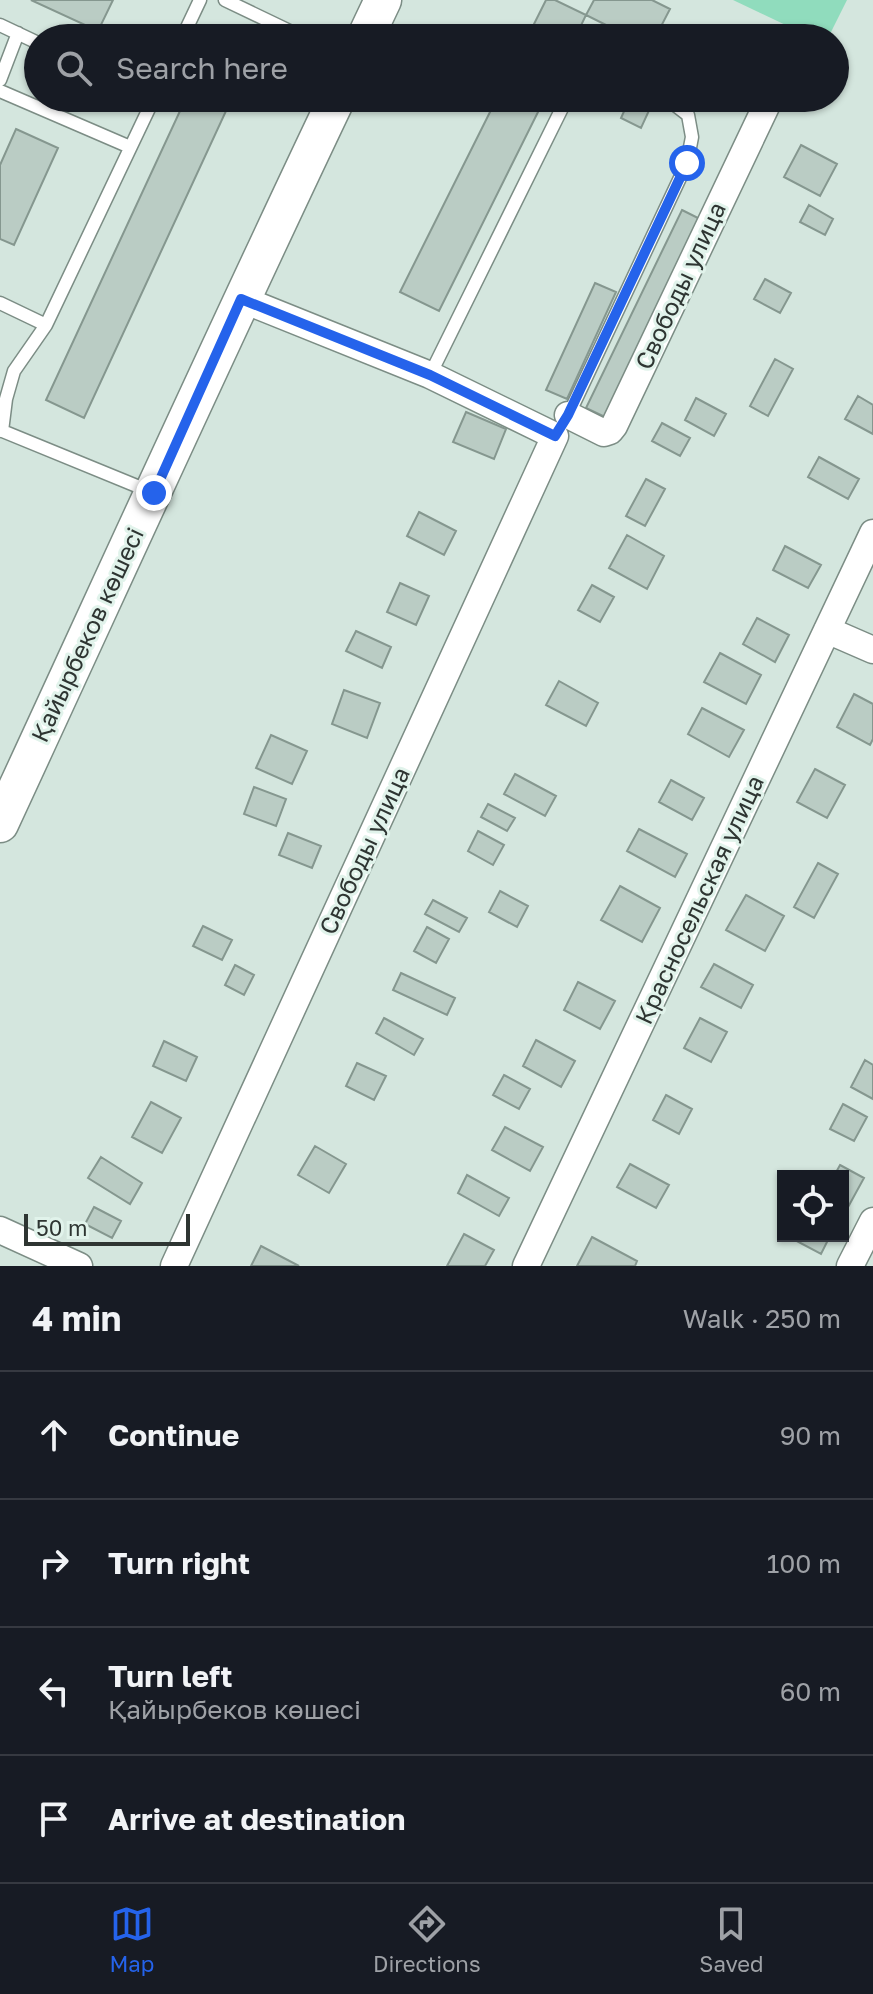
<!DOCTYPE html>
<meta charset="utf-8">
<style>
:root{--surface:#171b24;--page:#20242c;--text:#f1f3f6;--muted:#9ea1a6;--line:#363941;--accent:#2563eb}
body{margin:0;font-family:"Golos Text",sans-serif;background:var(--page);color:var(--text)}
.controls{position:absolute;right:24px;bottom:24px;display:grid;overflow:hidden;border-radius:0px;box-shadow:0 2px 6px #0004}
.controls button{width:72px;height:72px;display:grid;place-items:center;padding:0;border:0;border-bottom:2px solid var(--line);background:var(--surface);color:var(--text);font:40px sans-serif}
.scale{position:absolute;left:24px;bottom:20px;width:166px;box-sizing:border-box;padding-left:8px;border:4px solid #2e3532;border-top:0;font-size:22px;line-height:28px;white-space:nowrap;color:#2e3532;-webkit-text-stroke:6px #e1f3eb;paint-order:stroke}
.stop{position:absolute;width:24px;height:24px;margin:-18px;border:6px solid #2563eb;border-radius:50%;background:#fff}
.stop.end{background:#2563eb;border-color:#fff;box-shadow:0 2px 8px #0008}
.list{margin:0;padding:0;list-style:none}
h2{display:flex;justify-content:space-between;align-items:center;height:104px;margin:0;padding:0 32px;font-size:34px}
h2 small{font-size:26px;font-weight:400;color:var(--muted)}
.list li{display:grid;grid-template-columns:52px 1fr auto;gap:24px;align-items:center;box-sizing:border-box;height:128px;padding:0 32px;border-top:2px solid var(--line)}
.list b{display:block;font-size:30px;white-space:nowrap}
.list p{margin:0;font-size:26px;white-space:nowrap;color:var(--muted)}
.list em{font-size:26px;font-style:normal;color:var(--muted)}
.icon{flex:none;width:44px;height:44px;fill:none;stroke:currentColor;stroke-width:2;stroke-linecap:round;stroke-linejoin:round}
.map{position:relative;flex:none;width:873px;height:1266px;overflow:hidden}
.search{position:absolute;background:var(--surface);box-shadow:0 2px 6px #0004;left:24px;right:24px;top:24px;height:88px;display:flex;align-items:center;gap:20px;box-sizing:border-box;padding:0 28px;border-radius:44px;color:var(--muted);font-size:30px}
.sheet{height:616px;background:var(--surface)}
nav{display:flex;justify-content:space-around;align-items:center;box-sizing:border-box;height:112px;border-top:2px solid var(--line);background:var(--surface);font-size:22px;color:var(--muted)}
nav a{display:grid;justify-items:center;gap:4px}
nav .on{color:var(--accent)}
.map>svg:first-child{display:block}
</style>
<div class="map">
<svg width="873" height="1266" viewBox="0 0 873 1266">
<rect width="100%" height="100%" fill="#d4e6de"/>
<!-- green -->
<path fill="#90dcbd" d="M733 0H847L828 38H813Z"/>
<!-- building -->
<path fill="#baccc4" stroke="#85978f" stroke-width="2" d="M31 0H113L98 31Z
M546 0H555L586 15 575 38H527Z
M594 0H652L670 9 655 38H632L586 15Z
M186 98H232L84 418 46 400Z
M497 98H545L439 311 400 292Z
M630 98H639L652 104 641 128 621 118Z
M16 129 58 148 14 245 0 239V165Z
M801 145 837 164 820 196 784 177Z
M809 205 833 219 825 235 800 222Z
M682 210 700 219 605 417 586 408Z
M765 279 791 293 780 313 754 299Z
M595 283 616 292 567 399 546 390Z
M775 359 793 369 768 416 750 406Z
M858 396 873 405V434L845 419Z
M696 398 726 414 714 436 685 420Z
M466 412 506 429 494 459 453 442Z
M662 423 690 438 680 456 652 441Z
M819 457 859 479 848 499 808 477Z
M646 479 665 489 645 526 626 516Z
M419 512 456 531 444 555 407 536Z
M627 535 664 556 647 589 609 568Z
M785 546 821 565 808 588 773 570Z
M400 583 429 596 416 625 387 612Z
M592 585 614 597 600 622 578 610Z
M757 618 789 635 775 662 743 644Z
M356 631 391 647 382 668 346 651Z
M720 653 761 675 746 704 704 682Z
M559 681 598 703 586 726 546 705Z
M344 690 380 703 367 738 332 724Z
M854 694 873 704V739L870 745 837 727Z
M702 708 744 730 729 757 688 734Z
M271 735 307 751 292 784 256 768Z
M815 769 845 785 827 818 797 802Z
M515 774 556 796 545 816 504 794Z
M671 780 704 798 692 820 659 802Z
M254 787 286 799 276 826 244 814Z
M488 804 515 818 507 831 481 817Z
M639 829 687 854 675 877 627 851Z
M478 831 504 845 493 865 468 851Z
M288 833 321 846 312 868 279 855Z
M818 863 838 874 814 918 794 907Z
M620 886 660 908 642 942 601 920Z
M500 891 528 906 517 927 489 912Z
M746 895 784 916 765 951 726 930Z
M433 900 467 918 459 932 425 914Z
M203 926 232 940 222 960 193 946Z
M427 927 449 939 436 963 414 951Z
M714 964 753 985 741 1008 701 987Z
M235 965 254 975 244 995 225 985Z
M401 973 455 998 447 1015 393 990Z
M578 982 615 1001 600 1029 564 1010Z
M384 1018 423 1039 414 1055 376 1033Z
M700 1018 727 1032 711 1062 684 1048Z
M536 1040 575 1061 561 1087 523 1066Z
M164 1041 197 1057 186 1081 153 1066Z
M865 1060 873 1065V1099L851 1087Z
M357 1063 386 1076 374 1100 346 1086Z
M504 1075 530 1089 519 1109 493 1095Z
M666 1095 692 1109 679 1134 653 1120Z
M151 1102 181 1118 162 1153 132 1137Z
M843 1104 867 1117 854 1141 830 1129Z
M505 1127 543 1147 530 1171 492 1150Z
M315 1146 346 1164 329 1193 298 1175Z
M101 1157 142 1183 130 1204 88 1178Z
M630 1164 669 1185 656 1208 617 1187Z
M840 1165 864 1178 847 1209 843 1206V1176H834Z
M467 1175 509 1198 499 1216 458 1193Z
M94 1207 121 1221 112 1238 85 1224Z
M464 1234 494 1250 485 1266H447Z
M792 1236H830L821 1254 791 1238Z
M592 1237 637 1261 635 1266H577Z
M261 1246 299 1266H251Z"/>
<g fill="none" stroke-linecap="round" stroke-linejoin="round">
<!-- lane casing -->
<g stroke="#7c8d85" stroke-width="15">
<path id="lane" d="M225 0 304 38
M0 25 38 43
M182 38 200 0
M0 80 18 33
M0 91 130 147
M0 303 46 325
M430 375 567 98
M568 416 687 163 692 137 688 115 666 98
M0 430 149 491
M2 431 6 399 14 371 46 325 154 98"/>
</g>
<!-- street casing -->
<g stroke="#7c8d85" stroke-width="29">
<path id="street" d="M568 415 604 433 610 431 614 426 770 98
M827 630 873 650
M0 1230 79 1266
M174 1266 555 436 430 375 241 299
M526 1266 873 533
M850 1266 873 1221"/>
</g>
<!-- secondary casing -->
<g stroke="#7c8d85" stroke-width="39">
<path id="secondary" d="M365 38 383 0
M0 824C112 582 222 339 337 98"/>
</g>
<!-- lane -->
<use href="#lane" stroke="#fff" stroke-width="12"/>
<!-- street -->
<use href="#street" stroke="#fff" stroke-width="26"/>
<!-- secondary -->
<use href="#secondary" stroke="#fff" stroke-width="36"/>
</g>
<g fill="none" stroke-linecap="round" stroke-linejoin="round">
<!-- route -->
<path stroke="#2563eb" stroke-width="10" d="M154 493 241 299 430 375 555 436 568 415 687 163"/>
</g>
<g text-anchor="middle" stroke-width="6" stroke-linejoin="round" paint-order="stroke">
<!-- street labels -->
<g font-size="24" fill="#2e3532" stroke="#e1f3eb">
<text transform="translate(681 286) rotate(-65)" y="8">Свободы улица</text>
<text transform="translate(88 635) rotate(-65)" y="8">Қайырбеков көшесі</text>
<text transform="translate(365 851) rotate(-65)" y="8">Свободы улица</text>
<text transform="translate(700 900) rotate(-65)" y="8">Красносельская улица</text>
</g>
</g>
</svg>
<div class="controls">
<button><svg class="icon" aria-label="locate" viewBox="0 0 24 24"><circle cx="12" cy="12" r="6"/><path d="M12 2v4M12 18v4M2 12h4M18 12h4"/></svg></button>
</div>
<div class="scale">50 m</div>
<div class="stop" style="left:687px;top:163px"></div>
<div class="stop end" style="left:154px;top:493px"></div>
<div class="search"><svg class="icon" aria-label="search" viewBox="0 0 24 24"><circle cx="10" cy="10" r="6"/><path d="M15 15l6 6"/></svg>Search here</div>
</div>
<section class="sheet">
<h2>4 min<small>Walk · 250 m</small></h2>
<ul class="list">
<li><svg class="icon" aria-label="ahead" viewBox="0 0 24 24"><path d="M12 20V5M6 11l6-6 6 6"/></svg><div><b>Continue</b></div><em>90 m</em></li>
<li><svg class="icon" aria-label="right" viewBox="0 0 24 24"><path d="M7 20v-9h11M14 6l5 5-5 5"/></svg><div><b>Turn right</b></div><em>100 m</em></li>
<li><svg class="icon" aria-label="left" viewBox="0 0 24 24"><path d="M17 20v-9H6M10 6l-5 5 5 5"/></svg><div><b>Turn left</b><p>Қайырбеков көшесі</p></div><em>60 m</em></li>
<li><svg class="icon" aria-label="arrive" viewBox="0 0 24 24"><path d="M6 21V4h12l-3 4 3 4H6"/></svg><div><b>Arrive at destination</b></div></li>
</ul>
</section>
<nav>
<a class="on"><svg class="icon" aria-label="map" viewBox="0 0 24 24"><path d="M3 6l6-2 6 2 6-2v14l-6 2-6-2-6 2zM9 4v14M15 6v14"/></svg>Map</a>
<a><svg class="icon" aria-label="directions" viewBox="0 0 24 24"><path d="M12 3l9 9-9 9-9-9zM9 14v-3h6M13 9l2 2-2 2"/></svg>Directions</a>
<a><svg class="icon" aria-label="saved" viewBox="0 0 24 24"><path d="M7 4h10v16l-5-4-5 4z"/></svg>Saved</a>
</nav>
